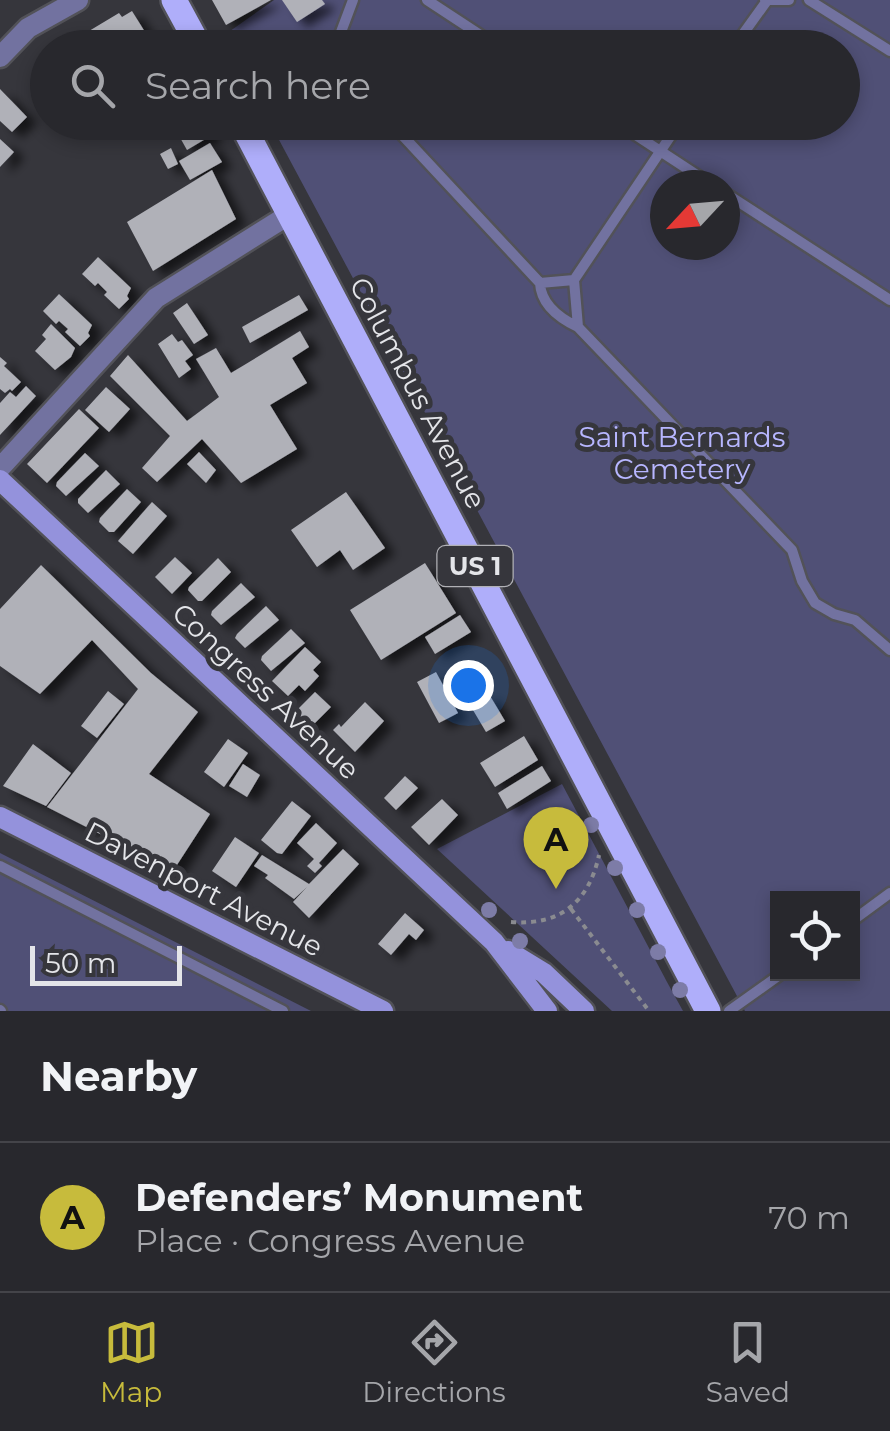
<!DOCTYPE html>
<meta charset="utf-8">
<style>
:root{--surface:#28282d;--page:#343439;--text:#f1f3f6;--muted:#a5a6aa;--line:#444449;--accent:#c7bb3c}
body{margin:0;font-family:Montserrat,sans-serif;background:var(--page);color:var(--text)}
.controls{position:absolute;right:30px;bottom:30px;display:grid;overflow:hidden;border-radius:0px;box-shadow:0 5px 15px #0003}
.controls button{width:90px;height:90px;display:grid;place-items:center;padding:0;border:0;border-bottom:2px solid var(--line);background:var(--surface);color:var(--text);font:50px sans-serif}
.compass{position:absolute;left:650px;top:170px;width:90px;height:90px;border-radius:50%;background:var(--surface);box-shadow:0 5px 15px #0003;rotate:244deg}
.scale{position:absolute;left:30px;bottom:25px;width:152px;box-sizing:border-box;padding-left:10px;border:5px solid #e4e5e9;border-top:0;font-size:28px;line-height:35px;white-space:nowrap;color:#e4e5e9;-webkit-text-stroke:8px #36363c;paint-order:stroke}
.you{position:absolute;left:468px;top:685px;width:35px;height:35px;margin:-25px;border:8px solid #fff;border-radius:50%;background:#1a73e8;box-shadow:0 0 0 15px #1a73e833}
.badge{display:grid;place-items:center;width:65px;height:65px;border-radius:50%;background:var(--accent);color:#111;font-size:32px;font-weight:700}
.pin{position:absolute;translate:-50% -82px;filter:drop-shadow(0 2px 5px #0008)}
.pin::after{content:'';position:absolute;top:52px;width:35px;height:30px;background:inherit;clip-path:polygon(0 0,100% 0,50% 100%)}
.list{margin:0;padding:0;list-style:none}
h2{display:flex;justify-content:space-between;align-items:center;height:130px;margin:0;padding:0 40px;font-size:42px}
h2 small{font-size:32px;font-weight:400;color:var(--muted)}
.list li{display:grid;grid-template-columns:65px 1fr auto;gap:30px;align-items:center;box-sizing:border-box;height:150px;padding:0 40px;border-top:2px solid var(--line)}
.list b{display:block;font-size:38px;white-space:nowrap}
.list p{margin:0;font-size:32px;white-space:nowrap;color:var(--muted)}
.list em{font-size:32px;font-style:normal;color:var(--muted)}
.icon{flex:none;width:55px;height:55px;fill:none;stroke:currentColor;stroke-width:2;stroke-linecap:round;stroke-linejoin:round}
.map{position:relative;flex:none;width:890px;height:1011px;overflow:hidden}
.search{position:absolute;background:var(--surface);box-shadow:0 5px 15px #0003;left:30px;right:30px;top:30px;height:110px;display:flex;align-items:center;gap:25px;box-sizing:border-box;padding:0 35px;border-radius:55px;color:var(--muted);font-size:38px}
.sheet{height:280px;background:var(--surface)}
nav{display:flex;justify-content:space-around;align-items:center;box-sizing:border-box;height:140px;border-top:2px solid var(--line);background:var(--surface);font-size:28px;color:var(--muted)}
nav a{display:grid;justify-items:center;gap:5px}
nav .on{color:var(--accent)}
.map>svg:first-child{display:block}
</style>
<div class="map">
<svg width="890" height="1011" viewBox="0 0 890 1011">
<defs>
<filter id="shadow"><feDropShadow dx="10" dy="6" stdDeviation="5" flood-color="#0009"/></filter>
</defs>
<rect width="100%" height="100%" fill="#36363c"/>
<!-- green -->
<path fill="#505076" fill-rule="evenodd" d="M274 0H890V1011H745L270 123 842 122V48H229L223 36ZM665 185H725V245H665ZM778 898H852V974H778Z
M562 784 667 982 683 1011H612L437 849Z
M0 853 311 1011H0Z"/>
<!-- building -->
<path fill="#b0b1b8" filter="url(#shadow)" d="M212 0H271L226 25Z
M282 0H322L325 4 297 22Z
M132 11 145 32 117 48H99L89 31 119 13 122 17Z
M0 89 27 117 12 132 0 121Z
M197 122H204L212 135 187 150 178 134Z
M0 139 14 152 0 167Z
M210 143 222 162 190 180 179 161Z
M171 148 178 164 168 169 160 154Z
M212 170 236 219 153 271 127 222Z
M98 257 131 288 127 296 129 299 119 309 104 295 107 292 98 283 95 286 82 274Z
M59 294 92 325 88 333 90 336 80 346 65 332 68 329 59 321 56 324 43 311Z
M299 295 308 310 250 343 242 327Z
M187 303 208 335 194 344 173 313Z
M51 324 75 348 71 357 55 370 35 351 46 339 42 335Z
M300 331 309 347 292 358 307 383 270 405 297 449 241 483 202 439 157 482 142 468 170 436 110 376 128 355 187 421 219 397 196 359 216 348 231 373Z
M172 334 178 342 182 340 193 355 185 361 191 369 179 378 158 344Z
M0 357 7 363 4 366 21 382 12 391 10 389 5 393 0 389Z
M26 386 36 396 0 435V403L10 392 16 397Z
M106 387 130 409 109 432 85 410Z
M79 409 99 428 47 483 27 464Z
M199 452 216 470 206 483 187 464Z
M85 453 99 466 66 496 56 486 57 482Z
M106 470 120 484 88 513 78 503V499Z
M127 489 141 502 114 532H109L99 522 100 518Z
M346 492 385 548 353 570 340 550 317 567 291 530Z
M152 502 167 516 133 554 118 541Z
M175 557 192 573 172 594 155 577Z
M218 558 231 572 202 601H198L188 590 189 587Z
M425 563 456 613 381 660 350 610Z
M41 565 151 673 198 712 149 774 210 814 173 871 47 807 138 689 92 640 40 694 0 666V609Z
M241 583 255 597 221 625 211 615 212 611Z
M266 606 279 620 245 648 235 638 237 634Z
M460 615 471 632 435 654 425 637Z
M291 629 305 643 271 671 261 660 262 656Z
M305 647 321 662 313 670 319 676 305 691 299 685 288 696 272 681Z
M436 672 458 713 439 723 417 682Z
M108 691 124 704 97 738 81 726Z
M315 692 331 707 310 728 294 713Z
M489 694 505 721 486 732 470 705Z
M365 702 384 721 355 752 333 730 339 724 341 727Z
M524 736 538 760 495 787 480 763Z
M228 739 248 753 224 787 204 772Z
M33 744 71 773 46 806 3 786Z
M243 764 260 775 247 797 229 786Z
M542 766 551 781 507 809 498 793Z
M405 776 418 788 396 810 384 798Z
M442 799 458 815 429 845 411 827Z
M292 801 311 816 282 854 277 853 261 840Z
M316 823 337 843 319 863 322 866 315 873 307 866 314 859 297 843Z
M235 837 259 853 236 887 212 871Z
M343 849 359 864 309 918 293 902 307 887 294 899 265 878 268 875 254 866 262 855 309 884Z
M405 913 424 930 416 940 409 934 391 955 378 944Z"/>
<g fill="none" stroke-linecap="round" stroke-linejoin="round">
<!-- lane casing -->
<g stroke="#525258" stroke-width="15">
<path id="lane" d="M427 0 500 48
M765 0H789
M809 0 890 51
M335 48 353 0
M733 48 766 2
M390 122 540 283C541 305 559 318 578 327L792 550 802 581 815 603 834 614 855 620 890 650
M616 122 712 185
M725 193 890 300
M540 283 574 280
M578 327 574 280 680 122
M0 866 283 1011
M852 921 890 893
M0 1010 1 1011
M729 1011 781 974"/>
</g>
<!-- street casing -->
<g stroke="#525258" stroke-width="25">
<path id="street" d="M0 57 28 28 78 0
M0 468 156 298 290 214"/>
</g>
<!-- secondary casing -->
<g stroke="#525258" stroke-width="25">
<path id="secondary" d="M0 480 494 942 547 1011
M0 817 383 1011
M508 951 544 973 584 1011"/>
</g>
<!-- primary casing -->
<g stroke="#525258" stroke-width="30">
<path id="primary" d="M174 0 200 48
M241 122 708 1011"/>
</g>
<!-- path -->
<path stroke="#8a8b90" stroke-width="4" stroke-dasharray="5 5" stroke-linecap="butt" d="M571 909 649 1011
M511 922C560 926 589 902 599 855"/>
<!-- lane -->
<use href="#lane" stroke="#7272a0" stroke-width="10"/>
<!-- street -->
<use href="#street" stroke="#7272a0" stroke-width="20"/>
<!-- secondary -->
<use href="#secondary" stroke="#9492dc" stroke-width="20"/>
<!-- primary -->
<use href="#primary" stroke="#afaefa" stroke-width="25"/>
</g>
<!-- trees -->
<g fill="#7d7ca7">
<circle cx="591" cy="825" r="8"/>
<circle cx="615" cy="868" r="8"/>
<circle cx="489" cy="910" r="8"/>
<circle cx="637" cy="910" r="8"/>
<circle cx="520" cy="941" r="8"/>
<circle cx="658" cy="952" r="8"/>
<circle cx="680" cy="990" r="8"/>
</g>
<g text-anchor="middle" stroke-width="10" stroke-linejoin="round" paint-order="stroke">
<!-- shield labels -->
<rect fill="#36363c" stroke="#b0b0b5" stroke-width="2.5" x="437.5" y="546" width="75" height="40" rx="8"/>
<g font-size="25" font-weight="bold" fill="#e4e5e9">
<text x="475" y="575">US 1</text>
</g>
<!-- street labels -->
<g font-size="28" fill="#e4e5e9" stroke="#36363c">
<text transform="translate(418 393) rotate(62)" y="10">Columbus Avenue</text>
<text transform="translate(266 691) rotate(43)" y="10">Congress Avenue</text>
<text transform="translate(204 889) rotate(27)" y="10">Davenport Avenue</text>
</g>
<!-- park labels -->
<g font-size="28" fill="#b7b6ff" stroke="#36363c">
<text x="682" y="447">Saint Bernards<tspan x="682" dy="32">Cemetery</tspan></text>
</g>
</g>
</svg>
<div class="controls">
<button><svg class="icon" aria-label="locate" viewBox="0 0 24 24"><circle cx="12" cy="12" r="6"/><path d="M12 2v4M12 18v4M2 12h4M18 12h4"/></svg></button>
</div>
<svg class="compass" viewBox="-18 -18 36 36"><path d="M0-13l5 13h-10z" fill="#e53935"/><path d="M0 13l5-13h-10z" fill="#a5a6aa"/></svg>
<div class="scale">50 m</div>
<div class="you"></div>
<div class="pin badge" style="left:556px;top:889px">A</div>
<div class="search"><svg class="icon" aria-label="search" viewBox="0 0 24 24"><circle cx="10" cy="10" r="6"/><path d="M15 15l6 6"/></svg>Search here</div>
</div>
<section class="sheet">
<h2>Nearby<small></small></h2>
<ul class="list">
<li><span class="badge">A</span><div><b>Defenders’ Monument</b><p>Place · Congress Avenue</p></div><em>70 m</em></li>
</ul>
</section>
<nav>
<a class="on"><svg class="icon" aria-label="map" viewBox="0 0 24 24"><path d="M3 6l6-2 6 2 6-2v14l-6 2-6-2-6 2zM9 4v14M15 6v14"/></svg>Map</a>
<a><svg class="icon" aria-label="directions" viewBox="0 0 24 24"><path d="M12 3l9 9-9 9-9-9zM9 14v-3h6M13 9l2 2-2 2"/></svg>Directions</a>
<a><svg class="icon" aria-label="saved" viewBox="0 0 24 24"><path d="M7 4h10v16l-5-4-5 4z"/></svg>Saved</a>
</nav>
